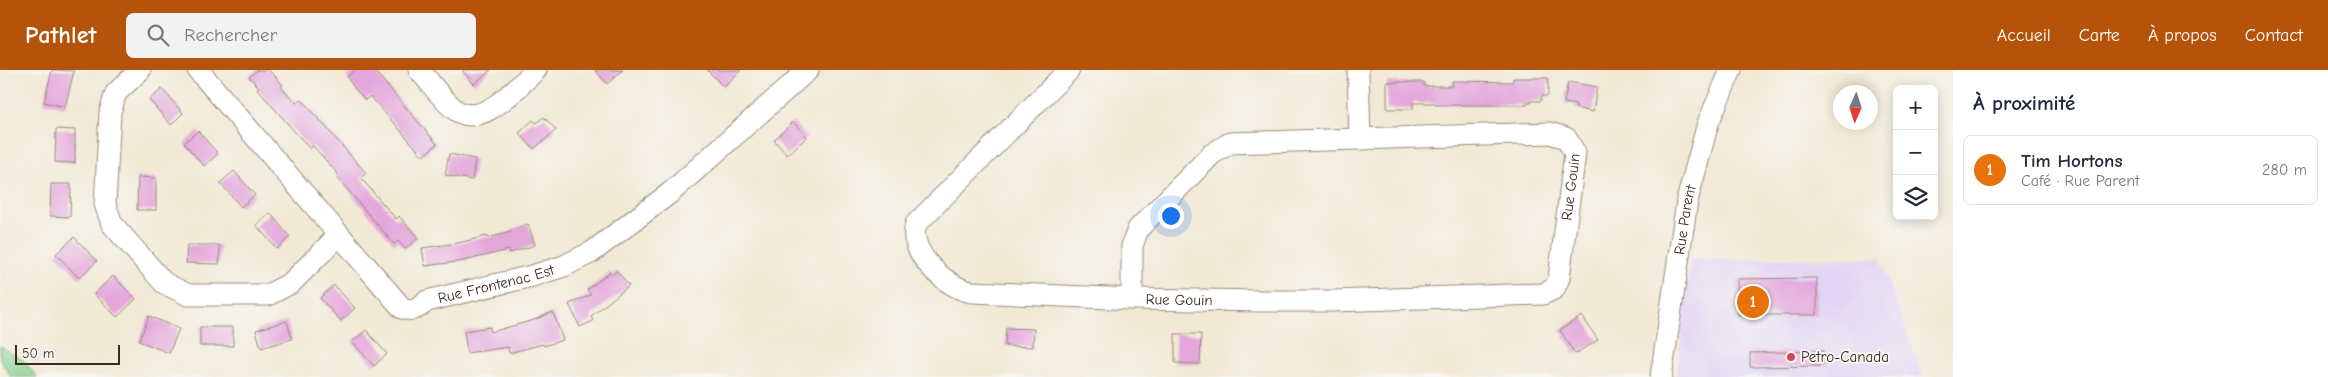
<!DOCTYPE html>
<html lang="fr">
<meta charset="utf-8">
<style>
:root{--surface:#fff;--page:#f2f2f3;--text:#1f2937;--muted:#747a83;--line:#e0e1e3;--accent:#b45309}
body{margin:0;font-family:"Comic Neue",sans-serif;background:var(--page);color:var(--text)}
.controls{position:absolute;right:15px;top:15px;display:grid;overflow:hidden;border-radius:8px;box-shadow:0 2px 12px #0003}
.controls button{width:45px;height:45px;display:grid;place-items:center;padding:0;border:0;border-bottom:1px solid var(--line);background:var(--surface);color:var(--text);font:25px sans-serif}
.compass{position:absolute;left:1833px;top:15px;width:45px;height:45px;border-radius:50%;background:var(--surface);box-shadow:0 2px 12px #0003;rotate:183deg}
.scale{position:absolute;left:15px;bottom:12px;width:105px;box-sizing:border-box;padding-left:5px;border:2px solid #3b2a1e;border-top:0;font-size:14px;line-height:18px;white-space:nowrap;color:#3b2a1e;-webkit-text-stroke:4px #f6f6f2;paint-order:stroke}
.you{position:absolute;left:1170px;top:145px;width:18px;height:18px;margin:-12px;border:4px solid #fff;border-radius:50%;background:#1a73e8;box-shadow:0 0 0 8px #1a73e833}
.badge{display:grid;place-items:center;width:32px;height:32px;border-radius:50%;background:var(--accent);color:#fff;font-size:16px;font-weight:700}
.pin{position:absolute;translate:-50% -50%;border:2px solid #fff;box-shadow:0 1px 5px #0006}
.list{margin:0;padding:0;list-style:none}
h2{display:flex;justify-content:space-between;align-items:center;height:65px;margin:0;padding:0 20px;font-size:21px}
h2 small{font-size:16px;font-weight:400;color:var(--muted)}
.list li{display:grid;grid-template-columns:32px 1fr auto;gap:15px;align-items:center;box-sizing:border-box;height:70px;margin:0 10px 10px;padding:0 10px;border:1px solid var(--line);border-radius:8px}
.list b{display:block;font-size:19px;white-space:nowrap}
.list p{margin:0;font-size:16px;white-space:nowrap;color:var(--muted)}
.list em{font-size:16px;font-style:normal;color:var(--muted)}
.icon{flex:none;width:28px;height:28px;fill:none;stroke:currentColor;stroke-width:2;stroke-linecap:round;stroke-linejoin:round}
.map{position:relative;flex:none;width:1953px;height:307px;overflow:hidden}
header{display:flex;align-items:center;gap:30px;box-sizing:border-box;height:70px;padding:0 25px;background:var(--accent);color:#fff}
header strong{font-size:24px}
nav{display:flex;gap:28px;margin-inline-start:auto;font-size:18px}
.search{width:350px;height:45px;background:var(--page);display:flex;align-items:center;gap:12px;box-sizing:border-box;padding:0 18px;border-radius:8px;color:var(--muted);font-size:19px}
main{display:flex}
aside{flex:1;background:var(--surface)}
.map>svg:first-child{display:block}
</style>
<header>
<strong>Pathlet</strong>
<div class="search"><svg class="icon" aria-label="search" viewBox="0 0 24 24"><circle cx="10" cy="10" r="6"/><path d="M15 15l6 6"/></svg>Rechercher</div>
<nav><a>Accueil</a><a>Carte</a><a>À propos</a><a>Contact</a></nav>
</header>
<main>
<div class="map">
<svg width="1953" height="307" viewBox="0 0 1953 307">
<rect width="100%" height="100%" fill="#f6f6f2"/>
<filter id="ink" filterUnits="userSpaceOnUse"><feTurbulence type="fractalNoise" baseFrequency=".02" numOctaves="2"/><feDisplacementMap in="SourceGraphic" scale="10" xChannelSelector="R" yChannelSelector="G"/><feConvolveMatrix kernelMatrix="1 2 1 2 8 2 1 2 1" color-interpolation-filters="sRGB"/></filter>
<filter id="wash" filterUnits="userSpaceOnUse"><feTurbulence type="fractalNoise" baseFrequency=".0096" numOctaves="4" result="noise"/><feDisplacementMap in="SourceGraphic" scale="20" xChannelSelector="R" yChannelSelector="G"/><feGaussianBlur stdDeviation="1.12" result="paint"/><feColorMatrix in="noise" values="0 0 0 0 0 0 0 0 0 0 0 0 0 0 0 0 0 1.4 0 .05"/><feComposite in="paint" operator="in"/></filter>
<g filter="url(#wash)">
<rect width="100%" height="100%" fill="#f2e9d5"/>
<!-- built -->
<path fill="#e1d4f4" d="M1880 188 1923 307H1676L1691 190Z"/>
<!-- green -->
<path fill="#87d18e" stroke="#617e56" d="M0 276 23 290 37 307H11L0 290Z"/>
<g id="blocks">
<!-- building -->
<path fill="#e4a7dc" d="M52 0 74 1 65 37 44 32Z
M257 0H268L274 5 283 15 281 17 296 33 301 29 366 103 361 108 396 149 399 146 418 168 405 179 398 171 394 174 336 106 338 104 323 87 313 76 310 79 257 19 259 17 249 7Z
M355 0H374L437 74 423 86 370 26 365 30 355 19 347 7Z
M462 0H491L474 14Z
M595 0H623L607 14Z
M707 0H741L724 17Z
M1513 8H1548V26H1541V31H1531V33H1527V35H1435V33H1413V39H1387V12H1424V16H1452V11L1513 12Z
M1568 12 1597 17 1593 42 1575 38 1576 35 1564 33Z
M162 19 183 43 171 55 149 30Z
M544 47 556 60 534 79 519 63 533 50 536 53Z
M793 52 807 67 787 85 774 70Z
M56 59 75 60V93L55 92Z
M198 61 218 84 204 96 184 73Z
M449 84 475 89 472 110 445 105Z
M234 101 255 125 241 137 220 113Z
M138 107 156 108V140H137Z
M51 114H71L70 147 50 146Z
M270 143 290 167 277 179 256 155Z
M528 154 535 175 510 183 509 180 463 191 425 196 422 178 458 173 487 166 488 168 511 162V160Z
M74 167 97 191 79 208 56 184Z
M187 175H220L219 194 186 193Z
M617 201 629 216 591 246 593 251 580 257 569 234 591 225 587 220 610 202 612 205Z
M113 206 136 229 117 247 94 224Z
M1817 208V245H1738L1737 209Z
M334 215 355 238 341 251 320 228Z
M553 242 563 270 544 276 543 274 509 283 508 277 467 283 464 261 490 257 491 262 534 250Z
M149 246 179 259 169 283 139 271Z
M1582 246 1598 270 1575 284 1560 260Z
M287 251 292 269 261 278 256 260Z
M200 257H233V276H200Z
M1006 258 1034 259 1033 277 1005 276Z
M366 260 387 284 374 296 352 272Z
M1175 264H1201L1200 294 1175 293Z
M1823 281V296L1750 297V283Z"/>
</g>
</g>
<g filter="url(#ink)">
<use href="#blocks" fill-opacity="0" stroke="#968a7a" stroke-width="1"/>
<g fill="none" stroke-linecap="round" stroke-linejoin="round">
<!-- minor casing -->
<g stroke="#968a7a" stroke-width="23">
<g id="minor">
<path d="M140 0 116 23 110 42 105 134 112 154 164 213 188 225H268L291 213 339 165"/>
<path id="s1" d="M198 0 402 238C413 242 418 238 427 231L532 206 564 196 592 182 670 123 808 0"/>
<path d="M419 0C430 12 440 27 453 38 480 62 517 17 536 0"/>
<path id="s2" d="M1069 0 916 154C906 181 947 219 972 222L1132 229 1263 231H1333L1543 224 1554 219 1559 208 1575 83 1566 68 1550 63 1230 73 1212 84 1138 159 1132 176V229"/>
<path d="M1358 0 1360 69"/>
<path id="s3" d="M1661 307 1687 131 1708 53 1731 0"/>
</g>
</g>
<!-- minor -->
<use href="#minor" stroke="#fff" stroke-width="21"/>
</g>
</g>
<!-- markers -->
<circle fill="#d1495b" stroke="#f6f6f2" stroke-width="2" cx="1791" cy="287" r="5"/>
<g text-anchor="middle" stroke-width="4" stroke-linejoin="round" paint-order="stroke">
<!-- street labels -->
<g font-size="15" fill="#3b2a1e" stroke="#f6f6f2">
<text dy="5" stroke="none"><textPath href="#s2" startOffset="1001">Rue Gouin</textPath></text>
<text dy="5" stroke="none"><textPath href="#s3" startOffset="159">Rue Parent</textPath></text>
<text dy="5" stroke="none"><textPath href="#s1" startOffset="412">Rue Frontenac Est</textPath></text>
<text dy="5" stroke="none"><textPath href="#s2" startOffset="521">Rue Gouin</textPath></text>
</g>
<!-- poi labels -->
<g font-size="15" fill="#3b2a1e" stroke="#f6f6f2" text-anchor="start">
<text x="1801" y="292">Petro-Canada</text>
</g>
</g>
</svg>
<div class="controls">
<button>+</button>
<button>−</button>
<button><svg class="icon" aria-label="layers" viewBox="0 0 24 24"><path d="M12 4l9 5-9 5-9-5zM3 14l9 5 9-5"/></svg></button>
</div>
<svg class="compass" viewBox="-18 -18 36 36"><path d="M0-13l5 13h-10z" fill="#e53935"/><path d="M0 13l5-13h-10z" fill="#747a83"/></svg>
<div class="scale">50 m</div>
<div class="you"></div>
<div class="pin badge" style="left:1753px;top:232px;background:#e8710a">1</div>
</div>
<aside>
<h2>À proximité<small></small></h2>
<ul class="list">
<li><span class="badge" style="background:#e8710a">1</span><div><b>Tim Hortons</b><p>Café · Rue Parent</p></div><em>280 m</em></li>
</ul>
</aside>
</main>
